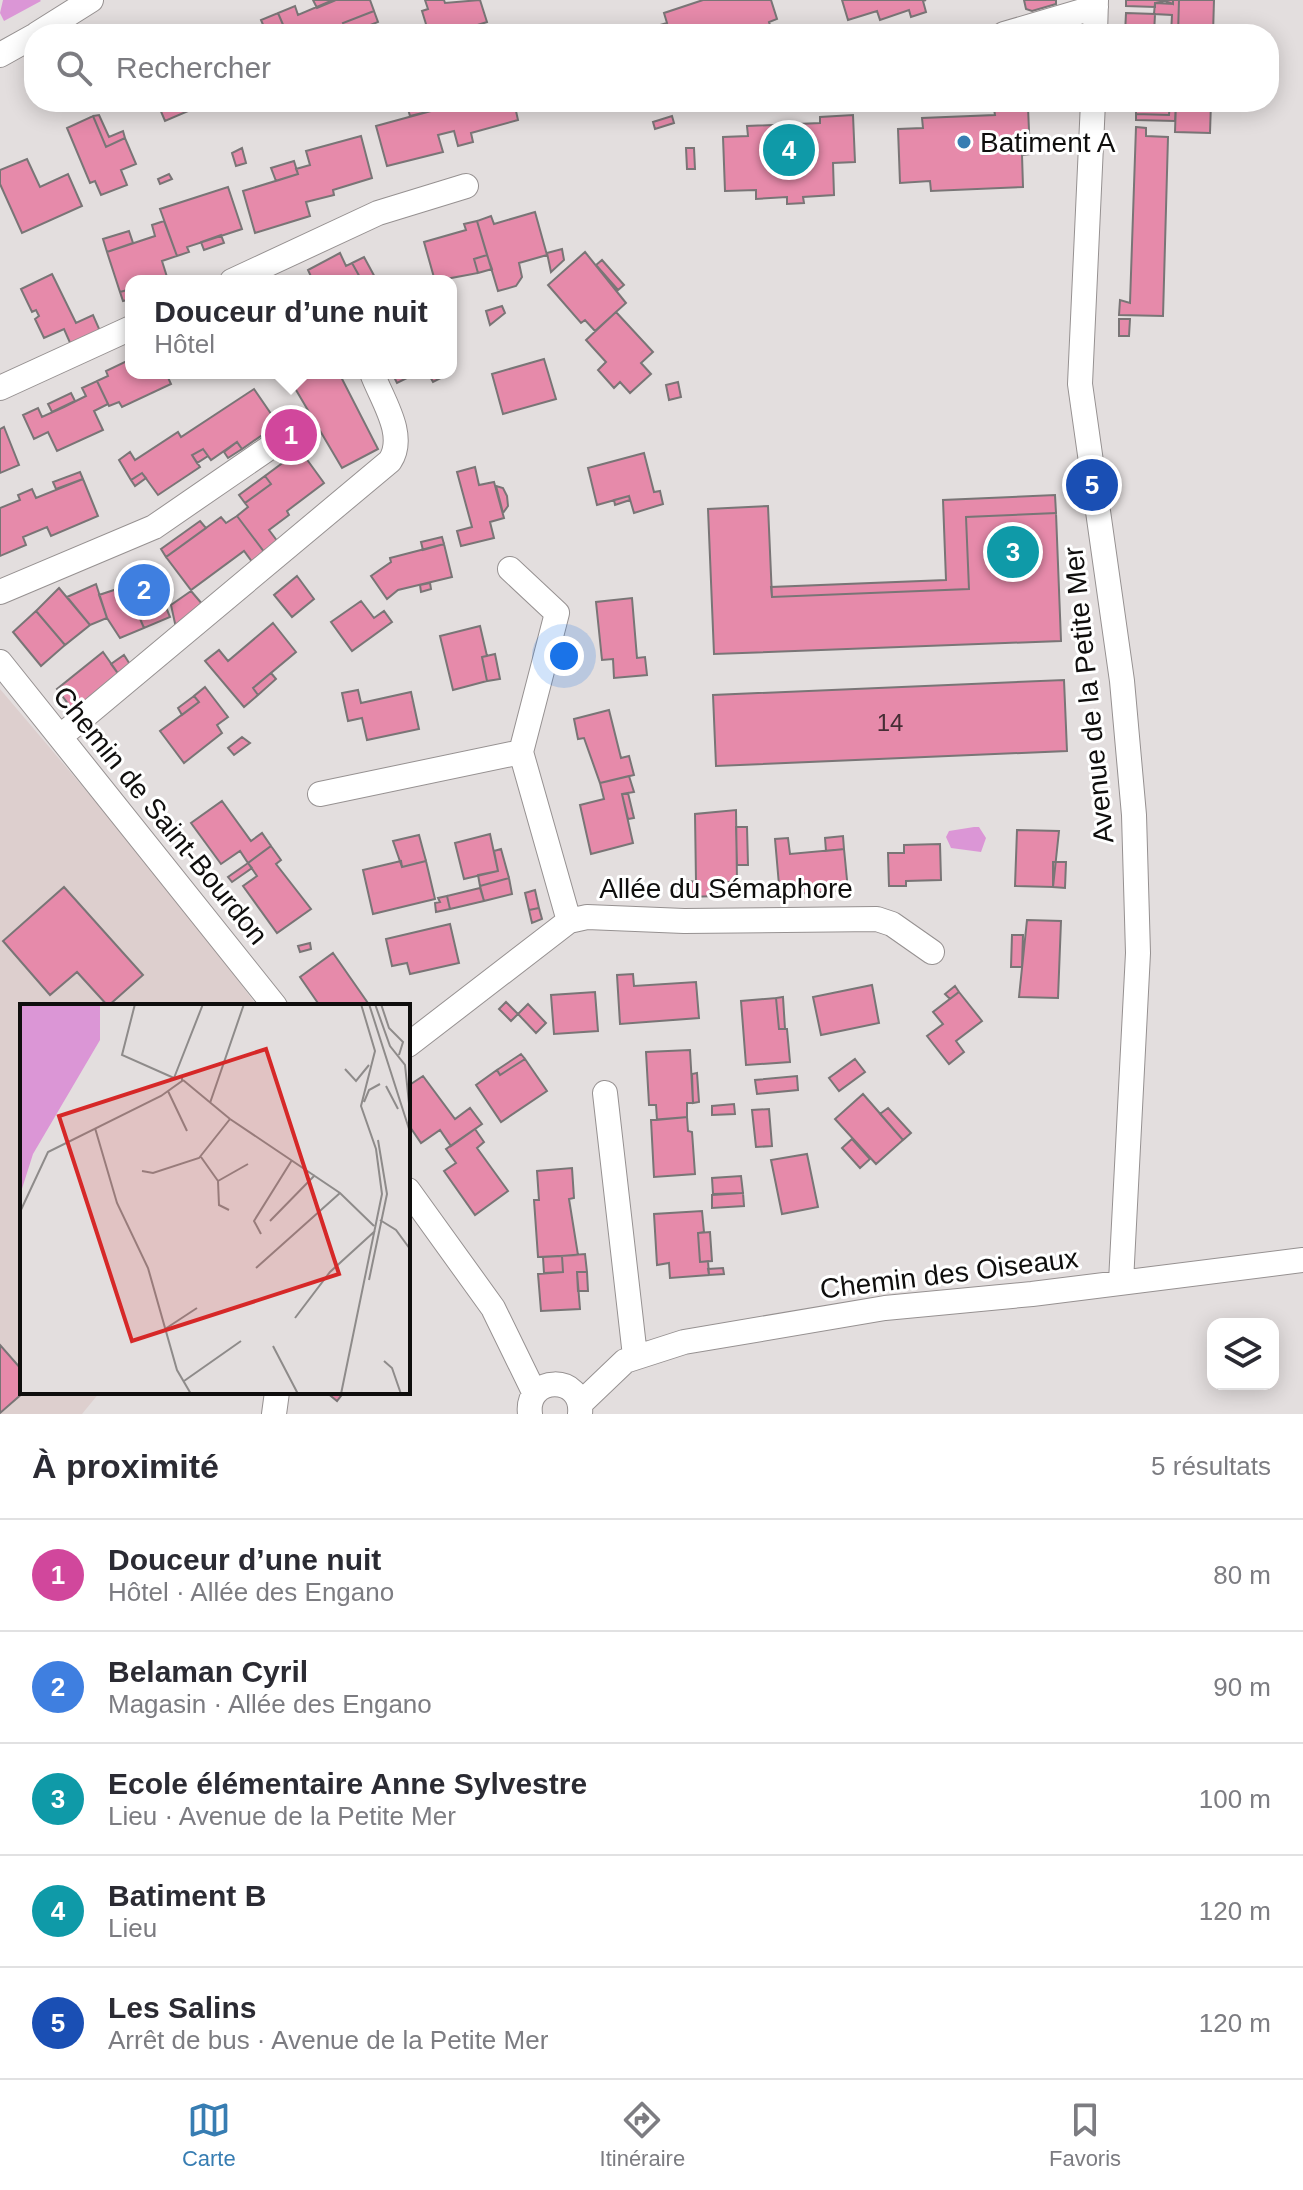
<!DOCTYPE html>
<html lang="fr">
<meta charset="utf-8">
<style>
:root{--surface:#fff;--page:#f7f7f7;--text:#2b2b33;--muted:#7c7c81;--line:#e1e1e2;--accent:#377db2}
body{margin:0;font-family:Arial,sans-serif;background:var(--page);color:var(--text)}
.controls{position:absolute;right:24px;bottom:24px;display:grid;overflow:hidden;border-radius:16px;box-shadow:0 4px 20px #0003}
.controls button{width:72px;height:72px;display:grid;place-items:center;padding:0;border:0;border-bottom:2px solid var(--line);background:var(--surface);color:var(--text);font:40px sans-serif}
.you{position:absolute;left:564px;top:656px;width:28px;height:28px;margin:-20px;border:6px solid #fff;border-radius:50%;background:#1a73e8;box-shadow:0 0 0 12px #1a73e833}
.badge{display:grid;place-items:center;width:52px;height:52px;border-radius:50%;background:var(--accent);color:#fff;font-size:26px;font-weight:700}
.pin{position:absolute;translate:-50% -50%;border:4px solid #fff;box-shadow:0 2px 8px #0006}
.popup{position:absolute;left:125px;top:275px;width:332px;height:104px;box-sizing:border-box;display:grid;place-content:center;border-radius:16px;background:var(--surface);filter:drop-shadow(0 2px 6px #0005);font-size:26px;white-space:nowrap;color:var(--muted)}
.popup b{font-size:30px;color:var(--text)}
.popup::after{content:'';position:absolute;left:50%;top:100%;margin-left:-16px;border:16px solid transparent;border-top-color:var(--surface)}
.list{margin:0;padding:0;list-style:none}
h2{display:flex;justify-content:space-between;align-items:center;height:104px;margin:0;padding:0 32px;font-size:34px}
h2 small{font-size:26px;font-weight:400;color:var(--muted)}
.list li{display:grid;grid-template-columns:52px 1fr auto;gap:24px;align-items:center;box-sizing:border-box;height:112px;padding:0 32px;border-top:2px solid var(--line)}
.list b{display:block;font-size:30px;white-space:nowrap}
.list p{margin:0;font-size:26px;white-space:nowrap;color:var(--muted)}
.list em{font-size:26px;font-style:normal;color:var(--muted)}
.icon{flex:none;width:44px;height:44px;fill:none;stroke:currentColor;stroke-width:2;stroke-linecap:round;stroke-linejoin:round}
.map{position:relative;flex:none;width:1303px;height:1414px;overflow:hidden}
.search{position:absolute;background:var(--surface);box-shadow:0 4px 20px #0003;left:24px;right:24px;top:24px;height:88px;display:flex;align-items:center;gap:20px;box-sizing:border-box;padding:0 28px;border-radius:32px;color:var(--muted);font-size:30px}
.sheet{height:664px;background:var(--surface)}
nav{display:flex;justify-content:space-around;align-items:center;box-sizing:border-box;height:112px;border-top:2px solid var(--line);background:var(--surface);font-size:22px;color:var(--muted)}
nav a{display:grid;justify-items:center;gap:4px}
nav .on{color:var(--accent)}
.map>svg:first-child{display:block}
</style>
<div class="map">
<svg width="1303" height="1414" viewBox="0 0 1303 1414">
<rect width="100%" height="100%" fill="#e3dede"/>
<!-- built -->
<path fill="#ddcfce" d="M0 689 184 906 257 1006H22V1392H100L82 1414H0Z"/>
<!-- water -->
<path fill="#db96d6" d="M3 0H40L41 1 4 21 0 13Z
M974 827H979L986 838 981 852 951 848 946 837 949 831Z"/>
<!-- building -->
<path fill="#e68aaa" stroke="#797576" stroke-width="2" d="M313 0H333L334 1 317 8Z
M333 0H370L374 11 343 23 347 31 339 34H287L278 13 295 6 298 15Z
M425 0H444L445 3 480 0 487 22 449 34H429L422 11 428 9Z
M703 0H771L777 19 769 22 773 34H644L643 30 667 23 664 13Z
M842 0H926L923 1 926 12 911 17 909 10 880 20 877 11 848 20Z
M1024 0H1056V4L1032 11 1026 9Z
M1126 0H1173V4L1165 1 1155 3V7L1126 6Z
M1173 0H1179L1178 34H1171L1172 15 1154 14 1155 3 1173 4Z
M1179 0H1214L1213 34H1178Z
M374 11 378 22 348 34 343 23Z
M278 13 287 34H267L261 20Z
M1126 13 1155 14 1154 34H1125Z
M157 102H209L165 121Z
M436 102H514L518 120 471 133 473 142 458 146 454 131 438 135 443 152 387 166 376 126 431 111 429 104Z
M1136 102H1170L1169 115 1136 114Z
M1170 102H1176L1175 121 1136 120V114L1169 115Z
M1176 102H1211L1210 133 1175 132Z
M429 104 431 111 410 116 408 109Z
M1028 107 1030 154 1022 155 1023 187 931 191 930 181 900 183 898 129 923 128 922 118 995 115 994 109Z
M99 115 109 137 123 131 125 138 106 147 93 116Z
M853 115 855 162 833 163 834 195 803 197 804 203 787 204V197L756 199V190L725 191 723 137 748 136 747 126 820 123V117Z
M93 116 106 147 125 138 136 164 121 170 127 185 101 195 95 181 90 183 67 128Z
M672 116 674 123 655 129 653 122Z
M1136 127 1146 128V136L1168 137 1163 316 1119 315 1120 300 1130 303Z
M361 136 372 178 333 190 334 195 306 202 310 216 255 233 243 191 298 174 296 169 310 165 306 151Z
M242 148 246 163 236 166 232 153Z
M686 148H694L695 169H687Z
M27 159 40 187 68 174 82 206 22 233 0 184V170Z
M294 161 298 174 276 181 271 168Z
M169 174 172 179 160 184 158 179Z
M228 187 242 229 187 247 189 252 177 256 160 209Z
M535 212 547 255 519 263 522 277 516 286 498 291 477 221 491 216 494 224Z
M164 221 177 256 162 261 167 277 131 281V289L120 292 107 252 155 236 152 225Z
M477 221 487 255 474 259 478 273 435 281 424 242 466 230 464 224Z
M129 231 133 243 107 252 103 239Z
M221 235 224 243 204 250 201 242Z
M562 249 564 260 551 272 547 253Z
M585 252 626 303 595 331 585 320 581 323 548 285Z
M340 253 346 266 352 263 362 281H313L308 270Z
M487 255 492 269 478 273 474 259Z
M364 257 377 281H362L352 263Z
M602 260 624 285 618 290 596 265Z
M52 274 76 323 93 315 100 331 71 345 64 329 44 338 35 319 39 316 36 310 32 312 21 289Z
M131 289V299L123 301 120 292Z
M502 306 505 313 490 325 486 311Z
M616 312 653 352 641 363 651 374 630 393 620 382 614 388 598 370 606 362 586 340Z
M1119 319H1130L1129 336H1119Z
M131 359V373H166L171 384 122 407 119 402 109 406 97 381 108 376 106 371Z
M544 359 556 399 503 414 492 374Z
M286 373H339L378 449 342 468Z
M392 373H417L397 383Z
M428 373H447V375L433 382Z
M97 381 108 404 94 411 103 430 57 451 48 432 34 439 23 415 38 408 42 417 64 407 86 396 82 388Z
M678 382 681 397 669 400 666 385Z
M254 389 278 424 242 449 237 442 211 460 203 449 192 455 200 467 158 495 142 473 131 480 119 460 130 452 135 460 178 432 181 437Z
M71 393 75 401 52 412 48 404Z
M4 427 19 465 0 473V429Z
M237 442 242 449 228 458 224 452Z
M203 449 208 456 197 463 192 455Z
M300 450 324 483 287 511 289 515 269 530 278 542 265 553 237 516 248 507 245 503 271 484 265 476Z
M644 453 654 492 660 491 663 504 634 513 629 496 597 505 588 468Z
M475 467 479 485 494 482 504 518 490 522 494 538 461 546 457 531 472 527 457 472Z
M80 472 83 479 56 489 53 482Z
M142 473 146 478 135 486 131 480Z
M265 476 271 484 245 503 239 495Z
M83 479 98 516 51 536 47 527 23 537 26 545 0 556V508L20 500 18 495 32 489 36 498Z
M496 486 503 488 507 496 508 506 503 513Z
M1055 495 1056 513 966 517 969 589 772 597 771 587 946 580 943 500Z
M629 496 630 500 615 505 614 500Z
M768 506 772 597 969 589 966 517 1056 513 1061 641 714 654 708 509Z
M237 516 265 553 253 563 244 551 191 590 166 557 221 517 226 523Z
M200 521 206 528 166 557 161 549Z
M442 537 444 544 423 550 421 542Z
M444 544 452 577 398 590 387 599 371 576 391 562 390 558Z
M152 573 170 617 144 628 126 586Z
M297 576 314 599 292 617 274 595Z
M430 583 431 589 421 592 420 585Z
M96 584 107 618 90 625 67 597Z
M126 586 144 628 120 638 107 618 99 595Z
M59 588 90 625 65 645 36 611Z
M191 591 203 605 176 628 171 605Z
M632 598 637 658 645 657 647 675 614 678 613 659 602 660 596 602Z
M361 601 374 618 384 611 392 622 352 651 331 622Z
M36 611 65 645 41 666 13 632Z
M273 623 296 652 253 688 258 695 244 707 205 661 219 650 228 661Z
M480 626 487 656 482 657 487 681 453 690 440 636Z
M103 652 122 679 75 713 57 689Z
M495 654 500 679 487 681 482 657Z
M124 655 133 669 122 679 111 664Z
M271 673 276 679 258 695 253 688Z
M1064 680 1067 751 716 766 713 695Z
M205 687 228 717 217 725 222 733 184 763 160 731 199 702 194 696Z
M358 690 361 703 411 692 419 729 367 740 362 718 348 721 342 693Z
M194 696 199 702 182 715 178 708Z
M609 710 621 758 629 756 634 775 600 783 584 738 578 739 574 719Z
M242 737 250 743 234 755 228 748Z
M629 776 634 792 622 794 633 843 591 854 580 805 604 799 600 783Z
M628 793 634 818 628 819 622 794Z
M222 801 251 841 262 833 271 846 248 863 240 851 221 864 191 823Z
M736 810 737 882H717V896L689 897V881L696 882 695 814Z
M736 827H747L748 865H737Z
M1017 830 1059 831 1053 887 1015 886Z
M490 834 498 871 464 879 455 843Z
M419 835 426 861 402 867 393 841Z
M843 836 844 849 826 851 825 838Z
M788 838 790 854 844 849 848 890 794 894 793 884 779 885 775 839Z
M940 844 941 880 906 881V886H889L888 853H904V845Z
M271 846 281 860 276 864 311 909 277 933 243 886 257 876 248 863Z
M501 849 509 878 480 886 478 875 498 871 494 851Z
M401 861 402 867 426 861 435 899 373 914 363 870Z
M1053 862H1066L1065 888 1053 887Z
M248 863 252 868 232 882 228 877Z
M509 878 512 894 484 901 480 886Z
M64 887 143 975 108 1006 77 972 50 995 3 941Z
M480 888 484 901 450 909 447 896Z
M535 890 539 908 529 910 525 893Z
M447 896 450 909 436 912 435 903 440 902 438 898Z
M539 908 542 919 532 923 529 910Z
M1027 920 1061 921 1058 998 1019 997Z
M450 924 459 963 410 974 407 963 392 966 386 939Z
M1012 935H1023L1022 967H1011Z
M310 943 311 949 300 952 298 946Z
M333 953 370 1006H320L300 977Z
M633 974 634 986 696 982 699 1018 620 1024 617 975Z
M872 985 879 1023 821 1035 813 997Z
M955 986 959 992 950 999 945 994Z
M595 992 598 1031 554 1034 551 995Z
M959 992 982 1021 956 1041 964 1052 949 1064 927 1036 943 1024 933 1012Z
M783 997 785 1029H779L776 998Z
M776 998 779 1029H787L790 1062 746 1065 741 1001Z
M506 1002 518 1014 511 1021 499 1009Z
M528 1004 546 1023 536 1033 518 1014Z
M690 1050 693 1103H687V1117L657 1120 656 1105H649L646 1052Z
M521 1054 525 1059 500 1075 497 1070Z
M525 1059 547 1091 501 1122 476 1085 497 1070 500 1075Z
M855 1059 865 1072 839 1091 829 1078Z
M697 1073 699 1102 693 1103 692 1074Z
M423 1076 455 1119 470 1108 482 1124 451 1146 440 1130 421 1143 408 1124V1086Z
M797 1076 798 1090 757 1094 755 1080Z
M863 1094 903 1140 876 1164 835 1119Z
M734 1104 735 1114 712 1115V1106Z
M888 1108 911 1133 903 1140 880 1114Z
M769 1109 772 1146 756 1147 752 1110Z
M687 1117 688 1131 692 1132 695 1174 654 1177 651 1120Z
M475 1129 484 1142 477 1148 508 1191 475 1215 444 1171 456 1163 446 1149Z
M852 1139 870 1159 860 1168 842 1148Z
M807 1154 818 1207 782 1214 771 1160Z
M572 1168 574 1198 569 1199 578 1255 538 1257 534 1200H539L537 1171Z
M741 1176 743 1193 713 1194 712 1178Z
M743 1193 744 1206 712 1208V1195Z
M702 1211 704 1232 698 1233 700 1262 708 1261 709 1275 670 1278 669 1263 657 1265 654 1214Z
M710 1232 712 1261 700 1262 698 1233Z
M585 1254 587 1272H577L580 1309 541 1311 538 1274 563 1272 562 1256Z
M562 1256 563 1272 544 1273 543 1257Z
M723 1268 724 1274 709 1275 708 1269Z
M577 1272H587L588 1291H578Z
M0 1345 22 1370 24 1392 0 1413Z
M326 1392H344L337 1401Z"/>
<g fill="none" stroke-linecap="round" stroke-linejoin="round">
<!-- street casing -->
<g stroke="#969191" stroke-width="26">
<path id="street" d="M37 34 91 0
M1004 34 1096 7
M1095 34 1096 0
M0 55 34 36
M1093 102 1080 384 1122 681 1134 815 1138 953 1121 1282
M232 281 378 213 466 186
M0 388 131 328
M510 569 557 613 521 752 569 921
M0 592 154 527 295 430
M0 662 275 1006
M61 736 390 461C407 435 382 400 372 373
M320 794 521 752
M408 1045 569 921 587 917 684 921 877 919 892 924 932 952
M605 1093 635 1356
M408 1190 493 1308 534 1392
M580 1404 625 1361 684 1342 885 1308 1032 1294 1303 1260
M274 1414 277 1392
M530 1414C525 1375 584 1374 580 1414"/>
</g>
<!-- street -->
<use href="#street" stroke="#fff" stroke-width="24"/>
</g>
<!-- markers -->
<circle fill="#377db2" stroke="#fff" stroke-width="3" cx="964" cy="142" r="8"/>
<g text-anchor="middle" stroke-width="6" stroke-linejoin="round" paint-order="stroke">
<!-- number labels -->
<g font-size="24" fill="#452d34">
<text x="890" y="731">14</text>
</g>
<!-- poi labels -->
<g font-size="28" fill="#0f0e0d" stroke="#fff" text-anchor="start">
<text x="980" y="152">Batiment A</text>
</g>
<!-- street labels -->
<g font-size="28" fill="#0f0e0d" stroke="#fff">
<text transform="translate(1088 695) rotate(-96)" y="10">Avenue de la Petite Mer</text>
<text transform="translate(161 815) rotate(51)" y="10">Chemin de Saint-Bourdon</text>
<text x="726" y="898">Allée du Sémaphore</text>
<text transform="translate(949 1273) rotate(-7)" y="10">Chemin des Oiseaux</text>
</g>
</g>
<!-- overview -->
<g transform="translate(20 1004)">
<rect width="390" height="390" fill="#e3dede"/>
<path d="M0 0H80V36L13 150 0 191Z" fill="#db96d6"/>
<path fill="none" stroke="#8e8b8a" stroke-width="2" d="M115 0 102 51 154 74M349 0 390 128M355 0 370 42 385 61 390 109M361 0 369 24 383 38 379 51M325 65 336 77 349 61M154 74 183 0M163 76 210 115 320 189 354 222M366 82 378 105M148 87 167 127M344 98 349 86 360 80M190 99 224 0M75 124 97 199 128 264 157 366 171 390M181 153 198 177 199 201 209 206M122 167 133 169 179 154 210 115M198 177 228 160M0 208 28 148 141 92 162 77V72M360 216 376 226 390 245M250 217 295 171M241 230 234 217 272 156M236 264 320 189M349 276 367 190 358 136M275 314 310 268 355 227M145 325 177 304M253 342 278 390M364 357 372 364 381 390M164 377 221 337M321 390 362 190 356 145 341 102 355 47 341 0"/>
<path fill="#d62828" fill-opacity="0.15" stroke="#d62828" stroke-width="4" d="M246 45 319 270 112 337 39 112Z"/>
<rect width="390" height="390" fill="none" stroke="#0f0e0d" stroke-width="4"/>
</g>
</svg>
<div class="controls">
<button><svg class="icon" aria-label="layers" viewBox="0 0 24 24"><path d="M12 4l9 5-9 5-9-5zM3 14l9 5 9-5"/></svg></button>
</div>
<div class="you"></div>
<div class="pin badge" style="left:291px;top:435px;background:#d1479c">1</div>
<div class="popup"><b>Douceur d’une nuit</b>Hôtel</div>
<div class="pin badge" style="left:144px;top:590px;background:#3f7fe0">2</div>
<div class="pin badge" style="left:1013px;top:552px;background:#0f9aa8">3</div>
<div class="pin badge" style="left:789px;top:150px;background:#0f9aa8">4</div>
<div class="pin badge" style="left:1092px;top:485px;background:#1a4fb4">5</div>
<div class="search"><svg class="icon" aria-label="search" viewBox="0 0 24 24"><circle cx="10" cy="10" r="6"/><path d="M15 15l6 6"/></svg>Rechercher</div>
</div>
<section class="sheet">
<h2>À proximité<small>5 résultats</small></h2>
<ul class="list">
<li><span class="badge" style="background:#d1479c">1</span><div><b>Douceur d’une nuit</b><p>Hôtel · Allée des Engano</p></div><em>80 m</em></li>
<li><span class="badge" style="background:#3f7fe0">2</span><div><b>Belaman Cyril</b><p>Magasin · Allée des Engano</p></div><em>90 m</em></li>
<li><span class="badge" style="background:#0f9aa8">3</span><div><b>Ecole élémentaire Anne Sylvestre</b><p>Lieu · Avenue de la Petite Mer</p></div><em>100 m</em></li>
<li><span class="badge" style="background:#0f9aa8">4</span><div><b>Batiment B</b><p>Lieu</p></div><em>120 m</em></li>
<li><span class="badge" style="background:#1a4fb4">5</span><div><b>Les Salins</b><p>Arrêt de bus · Avenue de la Petite Mer</p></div><em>120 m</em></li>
</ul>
</section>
<nav>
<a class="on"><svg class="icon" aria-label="map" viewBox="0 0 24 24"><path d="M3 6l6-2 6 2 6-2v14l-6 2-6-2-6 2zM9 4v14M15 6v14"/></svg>Carte</a>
<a><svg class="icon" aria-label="directions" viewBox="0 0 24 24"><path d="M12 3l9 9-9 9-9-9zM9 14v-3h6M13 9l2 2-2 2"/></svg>Itinéraire</a>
<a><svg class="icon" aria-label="saved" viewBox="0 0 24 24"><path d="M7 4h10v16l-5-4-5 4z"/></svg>Favoris</a>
</nav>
